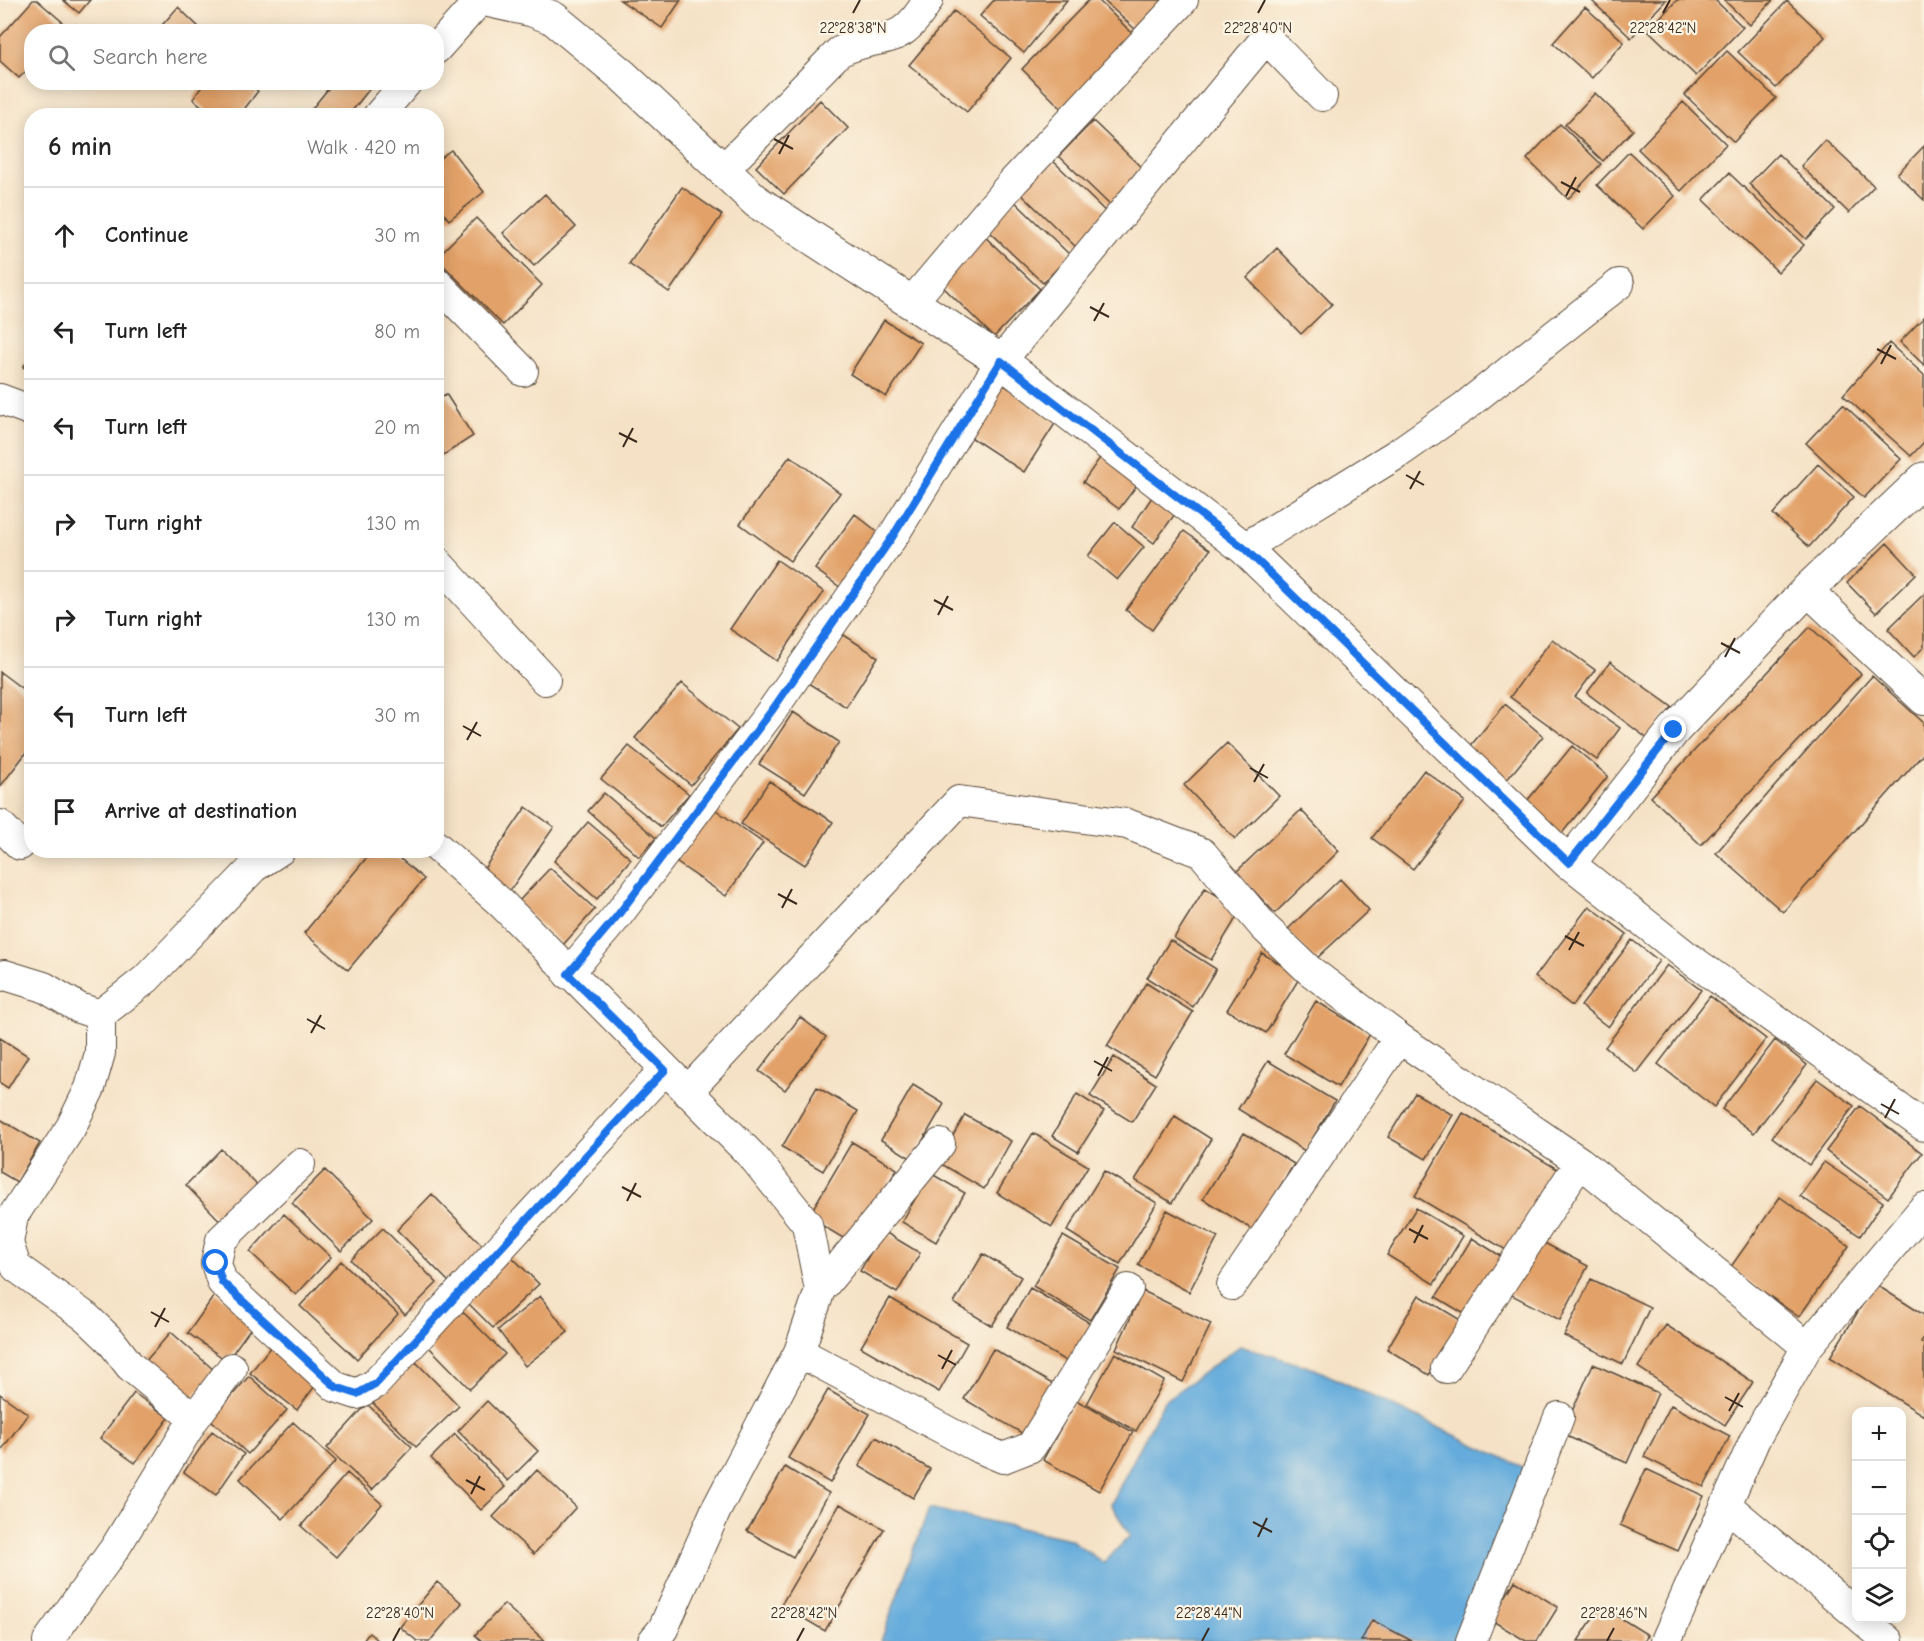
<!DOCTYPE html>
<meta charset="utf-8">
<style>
:root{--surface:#fff;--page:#f2f2f2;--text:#222;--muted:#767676;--line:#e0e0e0}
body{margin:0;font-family:"Comic Neue",sans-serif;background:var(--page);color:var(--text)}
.controls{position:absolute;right:18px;bottom:18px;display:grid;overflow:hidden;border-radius:12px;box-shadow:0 3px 15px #0003}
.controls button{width:54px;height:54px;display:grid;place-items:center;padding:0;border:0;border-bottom:2px solid var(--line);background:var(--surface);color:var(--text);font:30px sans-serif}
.stop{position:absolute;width:18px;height:18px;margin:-14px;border:4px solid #1a73e8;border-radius:50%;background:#fff}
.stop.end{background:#1a73e8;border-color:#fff;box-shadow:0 2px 6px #0008}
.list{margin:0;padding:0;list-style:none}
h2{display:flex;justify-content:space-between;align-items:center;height:78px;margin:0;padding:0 24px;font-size:26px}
h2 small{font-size:20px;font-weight:400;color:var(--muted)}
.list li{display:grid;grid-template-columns:39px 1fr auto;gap:18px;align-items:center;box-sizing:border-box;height:96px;padding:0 24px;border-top:2px solid var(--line)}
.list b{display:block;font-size:22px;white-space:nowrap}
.list em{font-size:20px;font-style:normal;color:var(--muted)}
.icon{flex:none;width:33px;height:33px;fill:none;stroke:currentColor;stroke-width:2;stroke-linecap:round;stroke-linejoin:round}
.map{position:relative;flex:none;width:1924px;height:1641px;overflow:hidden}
.search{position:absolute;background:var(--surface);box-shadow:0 3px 15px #0003;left:24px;top:24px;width:420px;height:66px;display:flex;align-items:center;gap:15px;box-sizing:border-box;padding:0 21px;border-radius:24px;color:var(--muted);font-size:22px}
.panel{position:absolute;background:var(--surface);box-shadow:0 3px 15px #0003;left:24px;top:108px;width:420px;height:750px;border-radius:24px}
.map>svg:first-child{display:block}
</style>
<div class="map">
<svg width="1924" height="1641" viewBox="0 0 1924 1641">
<rect width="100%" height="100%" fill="#fcf5e5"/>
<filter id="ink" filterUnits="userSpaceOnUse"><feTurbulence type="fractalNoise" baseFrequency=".0167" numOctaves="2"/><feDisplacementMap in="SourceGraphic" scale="12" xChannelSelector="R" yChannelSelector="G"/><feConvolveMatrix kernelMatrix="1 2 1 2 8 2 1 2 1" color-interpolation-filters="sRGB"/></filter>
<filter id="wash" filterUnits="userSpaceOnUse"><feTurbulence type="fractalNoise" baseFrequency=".008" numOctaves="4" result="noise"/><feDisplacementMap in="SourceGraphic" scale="24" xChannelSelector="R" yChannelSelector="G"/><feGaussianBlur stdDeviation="1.35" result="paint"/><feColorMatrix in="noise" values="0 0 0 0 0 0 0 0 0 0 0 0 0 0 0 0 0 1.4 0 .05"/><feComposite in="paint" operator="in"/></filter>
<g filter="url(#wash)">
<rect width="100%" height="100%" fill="#f5e2c6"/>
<!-- water -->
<path fill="#65acdc" stroke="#506b7d" stroke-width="1.5" d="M1240 1346 1315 1369 1529 1470 1456 1641H881L929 1508 1070 1539 1103 1563 1130 1536 1111 1504 1164 1401Z"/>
<g id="blocks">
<!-- building -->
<path fill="#e2a167" d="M33 0H37L66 25 60 32H32V65L19 78 0 61V37Z
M63 0H90L79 13Z
M620 0H681L662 28Z
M994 0H1067L1024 53 980 16Z
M1089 0H1098L1134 35 1062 109 1022 69Z
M1103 0H1163L1135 29Z
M1591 0H1666L1631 38Z
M1677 0H1715L1743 27 1696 76 1648 30Z
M1724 0H1773L1750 25Z
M1787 1 1825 37 1776 88 1738 52Z
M178 7 204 32H156Z
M1585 7 1624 42 1592 78 1553 43Z
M954 11 1011 58 967 112 909 65Z
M1727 51 1776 98 1734 142 1685 95Z
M205 82H247L258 91 239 116H214L193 99Z
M330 82H366L371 87 348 116H306L332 84Z
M1595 93 1633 130 1603 161 1565 125Z
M820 100 848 128 784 194 756 167Z
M1683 102 1726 144 1681 191 1638 149Z
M1093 121 1146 172 1112 207 1059 156Z
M1560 124 1601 164 1568 199 1527 159Z
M1825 140 1874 186 1849 213 1801 166Z
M1924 146V200L1897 174Z
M451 150 484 192 449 220 436 204V161Z
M1629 152 1675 196 1643 229 1597 185Z
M1778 154 1835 209 1806 239 1749 184Z
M1050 158 1108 214 1076 247 1018 191Z
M1729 173 1804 245 1778 272 1703 200Z
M682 187 722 215 669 292 629 264Z
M545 194 576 227 534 266 503 233Z
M1013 200 1070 255 1043 283 986 229Z
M476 218 542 285 503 325 436 258Z
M982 234 1040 289 994 337 937 281Z
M1277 248 1332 304 1301 334 1247 278Z
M1924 317V365L1900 342Z
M884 320 921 343 886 397 850 374Z
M1889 343 1924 375V442L1911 456 1843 395Z
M32 357V374L23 367Z
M996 380 1058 419 1024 472 963 432Z
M446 394 473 436 436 460V400Z
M1843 404 1901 459 1864 498 1806 443Z
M1104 452 1141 480 1119 509 1083 482Z
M790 456 840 493 790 561 740 524Z
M1818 464 1854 497 1809 547 1773 514Z
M1152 497 1175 514 1154 543 1132 527Z
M855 514 888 540 848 593 815 569Z
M1115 522 1144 547 1117 580 1088 556Z
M1184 531 1210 550 1152 630 1126 610Z
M1887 543 1916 574 1876 613 1847 583Z
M777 560 824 592 777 661 730 629Z
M1924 594V647L1914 657 1888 629Z
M1810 627 1861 674 1701 845 1651 797Z
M833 628 878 657 846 707 800 678Z
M1552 639 1595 670 1575 697 1620 728 1597 760 1510 697Z
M1610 662 1672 707 1648 739 1587 693Z
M0 672 32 696V745L0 787Z
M1872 676 1924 723V753L1783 912 1716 853Z
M682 683 738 729 691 785 635 738Z
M1505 704 1543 736 1501 787 1463 755Z
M793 712 839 742 805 793 759 764Z
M1227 743 1279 796 1235 839 1184 785Z
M629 746 689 794 661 827 601 779Z
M1572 746 1608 776 1559 837 1522 807Z
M1424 770 1465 801 1413 869 1372 838Z
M769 781 833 822 805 865 741 824Z
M604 793 656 838 639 857 588 811Z
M526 807 554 827 509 892 481 873Z
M713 808 763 843 726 896 676 862Z
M1301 810 1339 851 1275 913 1236 872Z
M588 822 631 859 597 899 554 861Z
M373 850H390L424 879 348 970 304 933Z
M550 868 595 909 563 945 517 903Z
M1340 879 1369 910 1315 960 1287 930Z
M1205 888 1241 910 1211 960 1174 938Z
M1589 906 1627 934 1572 1006 1535 977Z
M1170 940 1216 969 1193 1007 1147 978Z
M1632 940 1659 961 1608 1027 1581 1006Z
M1262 953 1300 977 1266 1033 1227 1010Z
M1667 965 1701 990 1637 1073 1605 1047Z
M1146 983 1193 1012 1155 1075 1107 1046Z
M1710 996 1766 1039 1714 1107 1658 1064Z
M1316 1001 1370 1034 1338 1087 1284 1054Z
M800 1017 826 1037 785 1090 759 1071Z
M0 1038 28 1056 8 1088 0 1083Z
M1775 1040 1807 1065 1754 1133 1722 1109Z
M1114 1057 1156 1084 1132 1122 1090 1096Z
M1268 1061 1335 1101 1305 1151 1238 1109Z
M1817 1079 1854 1106 1809 1165 1772 1137Z
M913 1085 944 1104 912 1159 881 1140Z
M817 1087 858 1111 823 1171 782 1147Z
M1415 1093 1453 1115 1426 1159 1388 1137Z
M1077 1094 1104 1111 1078 1152 1052 1136Z
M1860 1106 1922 1153 1888 1198 1826 1151Z
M1463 1113 1559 1170 1511 1253 1415 1196Z
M965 1115 1011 1141 984 1189 938 1162Z
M1175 1116 1211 1139 1172 1203 1135 1180Z
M0 1119 40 1143 17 1182 0 1172Z
M1033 1133 1088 1166 1052 1227 997 1193Z
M1244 1133 1294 1164 1253 1230 1203 1199Z
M852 1142 897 1169 853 1244 808 1217Z
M221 1149 260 1188 224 1225 186 1185Z
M1824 1162 1883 1202 1860 1236 1800 1196Z
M325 1170 373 1219 341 1251 292 1203Z
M1104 1171 1157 1203 1120 1264 1067 1231Z
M930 1173 965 1193 936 1242 902 1222Z
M432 1194 487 1250 451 1284 397 1230Z
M1780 1197 1849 1246 1799 1317 1730 1268Z
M1416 1208 1463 1236 1434 1284 1387 1255Z
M1167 1210 1218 1237 1189 1292 1138 1265Z
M284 1214 331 1257 296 1295 250 1252Z
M383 1228 437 1283 405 1315 351 1260Z
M883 1231 920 1253 897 1293 860 1271Z
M1063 1236 1120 1269 1090 1320 1033 1286Z
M1533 1237 1588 1266 1560 1320 1504 1291Z
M1472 1238 1507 1260 1471 1318 1436 1297Z
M509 1254 539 1284 493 1328 464 1299Z
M983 1254 1021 1277 992 1326 954 1303Z
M341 1261 398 1314 357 1359 300 1306Z
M1591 1279 1650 1307 1623 1364 1564 1336Z
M1875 1284 1924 1315V1337L1921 1342 1924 1344V1416L1830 1357Z
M1030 1288 1092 1324 1069 1363 1007 1327Z
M1143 1291 1211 1324 1183 1382 1116 1349Z
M216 1293 255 1322 227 1361 188 1333Z
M1419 1295 1462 1321 1429 1375 1387 1349Z
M540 1296 568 1332 525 1366 498 1330Z
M890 1298 967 1343 939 1392 861 1347Z
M460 1309 505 1354 470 1389 426 1344Z
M1666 1325 1753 1382 1725 1425 1638 1367Z
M171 1332 215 1371 188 1403 143 1364Z
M271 1346 318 1382 297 1410 250 1373Z
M993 1349 1054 1385 1025 1435 964 1399Z
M1115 1353 1164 1381 1136 1431 1087 1404Z
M416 1362 459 1406 416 1447 373 1403Z
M1593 1364 1658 1393 1627 1463 1562 1434Z
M249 1376 287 1410 248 1454 211 1420Z
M828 1390 870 1414 830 1483 788 1458Z
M134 1393 169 1418 135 1463 100 1438Z
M0 1394 28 1414 0 1452Z
M1076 1400 1133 1432 1099 1491 1043 1460Z
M487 1401 538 1451 508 1481 458 1431Z
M367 1404 412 1447 372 1490 327 1448Z
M1671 1405 1730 1436 1704 1487 1644 1457Z
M293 1422 336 1461 283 1519 240 1479Z
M212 1431 244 1454 216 1495 184 1472Z
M455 1434 505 1487 481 1510 431 1458Z
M876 1437 930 1469 913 1498 859 1466Z
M785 1467 829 1493 793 1557 747 1531Z
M1646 1469 1704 1496 1678 1551 1620 1525Z
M537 1470 576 1507 534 1554 493 1517Z
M347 1473 382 1504 336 1557 301 1526Z
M840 1504 884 1529 825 1631 781 1605Z
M1515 1581 1558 1607 1537 1641H1526L1491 1620Z
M437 1582 462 1603 430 1641H417L400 1627Z
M504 1604 545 1641H482L475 1635Z
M1601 1606 1648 1635 1644 1641H1578Z
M1372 1620 1412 1641H1361Z
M369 1633 379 1641H363Z"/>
</g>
</g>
<g filter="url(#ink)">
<use href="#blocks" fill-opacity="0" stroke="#574637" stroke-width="1.5"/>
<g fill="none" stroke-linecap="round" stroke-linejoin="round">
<!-- minor casing -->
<g stroke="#574637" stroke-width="32">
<path id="minor" d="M436 49 480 0
M378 116 407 82
M723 170 839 52C883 30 898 52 928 0
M436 282 523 371
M911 303 1013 182 1183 0
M0 399 32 411
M1244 548 1397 454 1464 407 1619 284
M436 561 545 680
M1807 590 1924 700
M0 825 20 845
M436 846 500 902 754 1158 807 1224 820 1290 799 1352 716 1510 663 1629 653 1641
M1569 863 1689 958 1924 1126
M568 974 618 915 773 709 893 536 1001 361 1266 38 1322 96
M0 976 5 975 44 987 79 1008 100 1015 146 979 254 867 280 850
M100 1015V1053L90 1088 71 1127 13 1216 8 1243 16 1267 86 1317 111 1341 130 1366 194 1419
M687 1092 959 801 1127 824 1202 853 1264 927 1309 970 1399 1038 1580 1162 1807 1347
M300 1164 221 1240 216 1263 222 1282 336 1387 357 1394 375 1384 665 1069
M1232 1285 1399 1038
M820 1290 940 1144
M799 1352 975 1446 1003 1458 1031 1447 1128 1289
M1446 1368 1580 1162
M1726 1505 1856 1614
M1861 1618 1888 1641
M48 1641 115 1548 194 1419 232 1368
M1471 1641 1559 1417
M1666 1641 1755 1439 1807 1347 1924 1208"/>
</g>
<!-- tertiary casing -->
<g stroke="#574637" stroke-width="35">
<path id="tertiary" d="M486 0 532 10 553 18 623 76 757 202 1001 361 1244 548 1569 863 1674 730 1807 590 1924 479"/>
</g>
<!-- minor -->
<use href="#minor" stroke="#fff" stroke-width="30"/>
<!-- tertiary -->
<use href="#tertiary" stroke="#fff" stroke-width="33"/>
</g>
</g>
<g fill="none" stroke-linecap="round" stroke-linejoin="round" filter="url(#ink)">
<!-- route -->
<path stroke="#1a73e8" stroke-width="8" d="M216 1263 222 1282 336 1387 357 1394 375 1384 665 1070 568 974 618 915 773 709 893 536 1001 361 1244 548 1569 863 1674 730"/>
</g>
<!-- ticks -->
<path fill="none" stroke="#3b2a1e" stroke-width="2" d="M853 13 860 0M1258 13 1265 0M1663 13 1670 0M774 139 793 149M779 154 789 135M1561 182 1580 192M1566 196 1576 177M1090 307 1109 317M1094 321 1104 303M1877 349 1896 359M1881 364 1891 345M619 433 637 442M623 447 633 428M1406 475 1424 485M1410 489 1420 471M934 600 953 610M938 615 948 596M1721 643 1740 653M1725 657 1735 638M463 726 481 736M467 740 477 722M1250 768 1268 778M1254 782 1264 764M778 894 797 904M782 908 792 889M1565 936 1584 946M1569 950 1579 932M307 1019 325 1029M311 1033 321 1015M1094 1061 1112 1071M1098 1076 1108 1057M1881 1104 1899 1114M1885 1118 1895 1099M622 1187 641 1197M627 1201 636 1183M1409 1229 1428 1239M1414 1243 1423 1225M151 1312 169 1322M155 1327 165 1308M938 1355 956 1365M942 1369 952 1350M1725 1397 1743 1407M1729 1411 1739 1393M466 1480 485 1490M471 1494 480 1476M1253 1522 1272 1532M1258 1537 1267 1518M393 1641 400 1628M797 1641 804 1628M1202 1641 1209 1628M1607 1641 1614 1628"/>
<g font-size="15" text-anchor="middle" fill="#3b2a1e" stroke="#fcf5e5" stroke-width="4.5" stroke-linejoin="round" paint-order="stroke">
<text x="853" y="33">22°28'38"N</text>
<text x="1258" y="33">22°28'40"N</text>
<text x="1663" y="33">22°28'42"N</text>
<text x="400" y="1618">22°28'40"N</text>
<text x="804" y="1618">22°28'42"N</text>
<text x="1209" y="1618">22°28'44"N</text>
<text x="1614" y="1618">22°28'46"N</text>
</g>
</svg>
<div class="controls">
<button>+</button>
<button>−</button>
<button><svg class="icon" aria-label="locate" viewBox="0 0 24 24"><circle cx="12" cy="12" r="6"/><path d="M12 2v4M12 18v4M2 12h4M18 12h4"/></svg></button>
<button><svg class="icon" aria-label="layers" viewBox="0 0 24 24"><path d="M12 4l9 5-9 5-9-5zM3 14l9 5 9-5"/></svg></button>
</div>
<div class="stop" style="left:216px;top:1263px"></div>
<div class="stop end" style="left:1674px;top:730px"></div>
<div class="search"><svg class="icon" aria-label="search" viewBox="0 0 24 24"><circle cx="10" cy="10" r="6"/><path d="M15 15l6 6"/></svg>Search here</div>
<section class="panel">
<h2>6 min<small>Walk · 420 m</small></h2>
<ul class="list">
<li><svg class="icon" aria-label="ahead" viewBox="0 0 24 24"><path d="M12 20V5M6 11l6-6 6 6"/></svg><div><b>Continue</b></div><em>30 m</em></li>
<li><svg class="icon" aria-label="left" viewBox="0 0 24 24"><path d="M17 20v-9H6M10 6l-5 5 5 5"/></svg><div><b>Turn left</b></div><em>80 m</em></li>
<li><svg class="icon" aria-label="left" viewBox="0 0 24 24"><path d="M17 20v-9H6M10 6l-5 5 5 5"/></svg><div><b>Turn left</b></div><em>20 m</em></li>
<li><svg class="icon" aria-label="right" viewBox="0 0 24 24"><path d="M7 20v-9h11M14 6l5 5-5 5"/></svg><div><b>Turn right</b></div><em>130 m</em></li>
<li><svg class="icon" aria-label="right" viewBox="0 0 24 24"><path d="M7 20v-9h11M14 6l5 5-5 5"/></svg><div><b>Turn right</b></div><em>130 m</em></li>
<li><svg class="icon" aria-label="left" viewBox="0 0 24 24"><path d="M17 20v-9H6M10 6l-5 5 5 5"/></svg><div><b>Turn left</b></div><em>30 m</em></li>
<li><svg class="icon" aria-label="arrive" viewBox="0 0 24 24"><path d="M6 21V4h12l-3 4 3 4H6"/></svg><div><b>Arrive at destination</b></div></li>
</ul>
</section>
</div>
